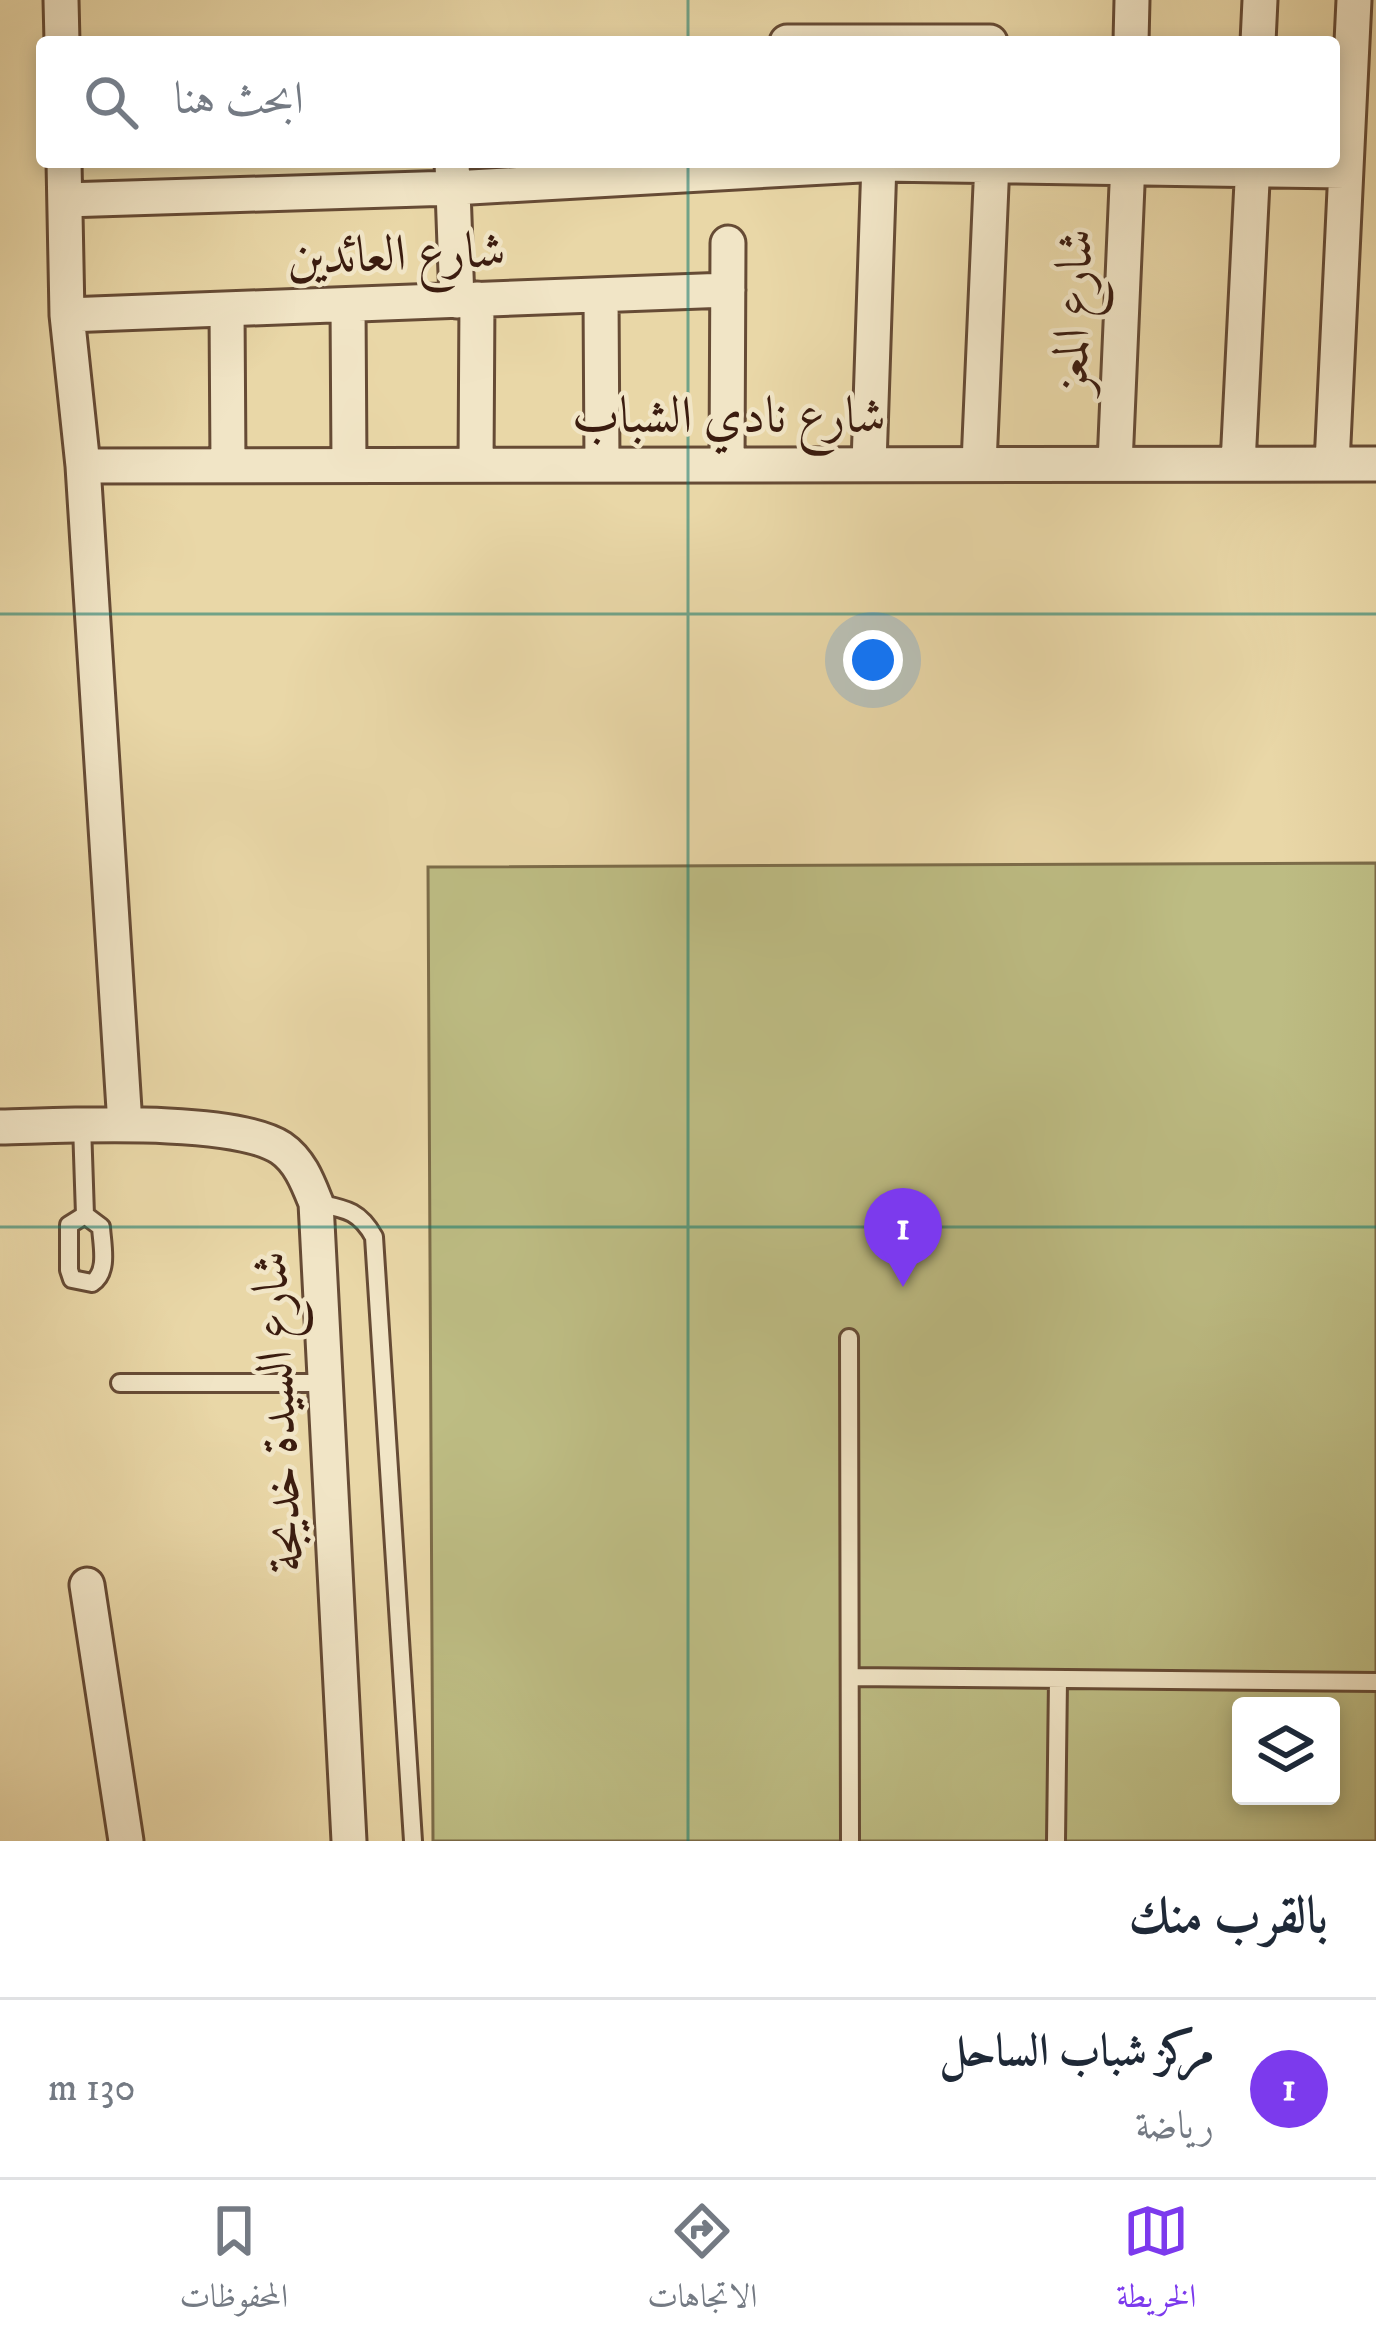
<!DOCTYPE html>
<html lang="ar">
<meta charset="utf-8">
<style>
:root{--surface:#fff;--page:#f6f6f7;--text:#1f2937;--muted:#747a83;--line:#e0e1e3;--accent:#7c3aed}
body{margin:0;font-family:"IM FELL DW Pica",Amiri,serif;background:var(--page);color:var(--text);direction:rtl}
.controls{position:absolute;right:36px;bottom:36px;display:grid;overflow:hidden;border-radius:12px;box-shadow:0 6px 18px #0003}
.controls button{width:108px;height:108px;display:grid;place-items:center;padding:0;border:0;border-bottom:3px solid var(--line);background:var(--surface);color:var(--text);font:60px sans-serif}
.you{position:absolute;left:873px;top:660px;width:42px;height:42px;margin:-30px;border:9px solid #fff;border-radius:50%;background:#1a73e8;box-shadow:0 0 0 18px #1a73e833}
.badge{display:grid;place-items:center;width:78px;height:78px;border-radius:50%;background:var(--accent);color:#fff;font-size:39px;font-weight:700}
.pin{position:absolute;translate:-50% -99px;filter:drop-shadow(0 3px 6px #0008)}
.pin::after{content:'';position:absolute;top:63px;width:42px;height:36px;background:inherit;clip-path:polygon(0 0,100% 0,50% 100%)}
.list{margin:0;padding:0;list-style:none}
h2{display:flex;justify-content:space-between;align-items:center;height:156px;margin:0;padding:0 48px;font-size:51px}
h2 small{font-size:39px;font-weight:400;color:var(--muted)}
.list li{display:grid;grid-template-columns:78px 1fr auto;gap:36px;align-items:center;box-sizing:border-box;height:180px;padding:0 48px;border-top:3px solid var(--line)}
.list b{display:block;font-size:45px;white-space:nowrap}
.list p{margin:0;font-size:39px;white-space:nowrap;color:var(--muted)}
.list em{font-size:39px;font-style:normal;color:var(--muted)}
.icon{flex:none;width:66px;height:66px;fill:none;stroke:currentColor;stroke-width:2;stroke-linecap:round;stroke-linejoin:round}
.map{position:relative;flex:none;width:1376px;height:1841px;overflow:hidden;direction:ltr}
.search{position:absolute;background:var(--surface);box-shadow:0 6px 18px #0003;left:36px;right:36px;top:36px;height:132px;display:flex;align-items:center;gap:30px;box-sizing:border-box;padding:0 42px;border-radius:12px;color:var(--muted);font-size:45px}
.sheet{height:336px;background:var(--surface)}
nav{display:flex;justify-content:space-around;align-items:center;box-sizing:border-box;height:168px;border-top:3px solid var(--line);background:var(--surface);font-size:33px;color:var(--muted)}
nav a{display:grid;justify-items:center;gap:6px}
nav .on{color:var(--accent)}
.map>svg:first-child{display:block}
</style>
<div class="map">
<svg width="1376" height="1841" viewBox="0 0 1376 1841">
<rect width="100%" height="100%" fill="#e9d7a7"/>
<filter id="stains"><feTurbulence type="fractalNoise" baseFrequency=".00167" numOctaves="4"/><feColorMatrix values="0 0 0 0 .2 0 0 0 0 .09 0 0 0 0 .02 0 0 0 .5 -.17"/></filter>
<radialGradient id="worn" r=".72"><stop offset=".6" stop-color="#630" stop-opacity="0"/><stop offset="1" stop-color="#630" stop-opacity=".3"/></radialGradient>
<!-- green -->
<path fill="#bdbc83" stroke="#7c6c49" stroke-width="3" fill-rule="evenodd" d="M1376 863V1841H433L428 867ZM1241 1706H1331V1796H1241Z"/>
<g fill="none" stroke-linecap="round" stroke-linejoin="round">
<!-- service casing -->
<g stroke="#664b35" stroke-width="22">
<path id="service" d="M82 1125 85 1215
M316 1203C345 1209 359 1210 374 1237L413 1841
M85 1215 101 1227C102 1245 109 1272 92 1283L72 1279 69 1270V1225Z
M849 1338 850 1841
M120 1383H325
M850 1677 1376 1682
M1056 1841 1058 1680"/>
</g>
<!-- minor casing -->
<g stroke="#664b35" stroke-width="39">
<path id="minor" d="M61 0 62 42
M787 42H990
M1131 42 1132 0
M1258 42 1260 0
M64 162 67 315 83 466 125 1125
M452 162 457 301
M65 200 453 188 879 164 1345 171
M601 295 602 465
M348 305 349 465
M227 309 228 466
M67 315 728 290
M869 464 879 162
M979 464 992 162
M1115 464 1128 162
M1238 464 1253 162
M1332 464 1354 0
M476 465 477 299
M727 465 728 243
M83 466 1376 464
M0 1127C63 1126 232 1116 281 1148 300 1161 308 1183 316 1203L349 1841
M87 1585 126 1841"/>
</g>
<!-- service -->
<use href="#service" stroke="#f1e5c6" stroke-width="16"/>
<!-- minor -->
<use href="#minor" stroke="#f1e5c6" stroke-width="33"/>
</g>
<!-- grid -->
<path fill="none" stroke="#0f766e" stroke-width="3" stroke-opacity="0.55" d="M688 0V42M688 162V1841M0 614H1376M0 1227H1376"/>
<g text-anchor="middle" stroke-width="9" stroke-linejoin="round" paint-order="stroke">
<!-- street labels -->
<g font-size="51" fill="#3b1c0f" stroke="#f1e5c6">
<text transform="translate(396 252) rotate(-2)" y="18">شارع العائدين</text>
<text transform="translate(1071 311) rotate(-88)" y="18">شارع المعز</text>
<text x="729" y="432">شارع نادي الشباب</text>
<text transform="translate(276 1412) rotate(-93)" y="18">شارع السيدة خديجة</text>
</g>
</g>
<rect width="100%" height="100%" filter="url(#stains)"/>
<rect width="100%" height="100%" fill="url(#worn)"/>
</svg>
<div class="controls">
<button><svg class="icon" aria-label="layers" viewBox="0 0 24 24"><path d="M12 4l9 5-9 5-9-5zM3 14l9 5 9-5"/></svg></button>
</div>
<div class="you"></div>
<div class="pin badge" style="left:903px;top:1287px">1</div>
<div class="search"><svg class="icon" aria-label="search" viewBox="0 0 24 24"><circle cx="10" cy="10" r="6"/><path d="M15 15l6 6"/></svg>ابحث هنا</div>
</div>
<section class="sheet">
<h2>بالقرب منك<small></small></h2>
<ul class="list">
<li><span class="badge">1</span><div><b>مركز شباب الساحل</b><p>رياضة</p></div><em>130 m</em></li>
</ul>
</section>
<nav>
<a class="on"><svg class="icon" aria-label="map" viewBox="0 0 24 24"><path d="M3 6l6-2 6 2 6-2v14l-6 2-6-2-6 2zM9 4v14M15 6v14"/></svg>الخريطة</a>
<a><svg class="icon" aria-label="directions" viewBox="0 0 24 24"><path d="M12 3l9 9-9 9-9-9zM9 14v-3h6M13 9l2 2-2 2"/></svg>الاتجاهات</a>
<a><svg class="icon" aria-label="saved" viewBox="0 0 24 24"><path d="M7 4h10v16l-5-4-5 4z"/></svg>المحفوظات</a>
</nav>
